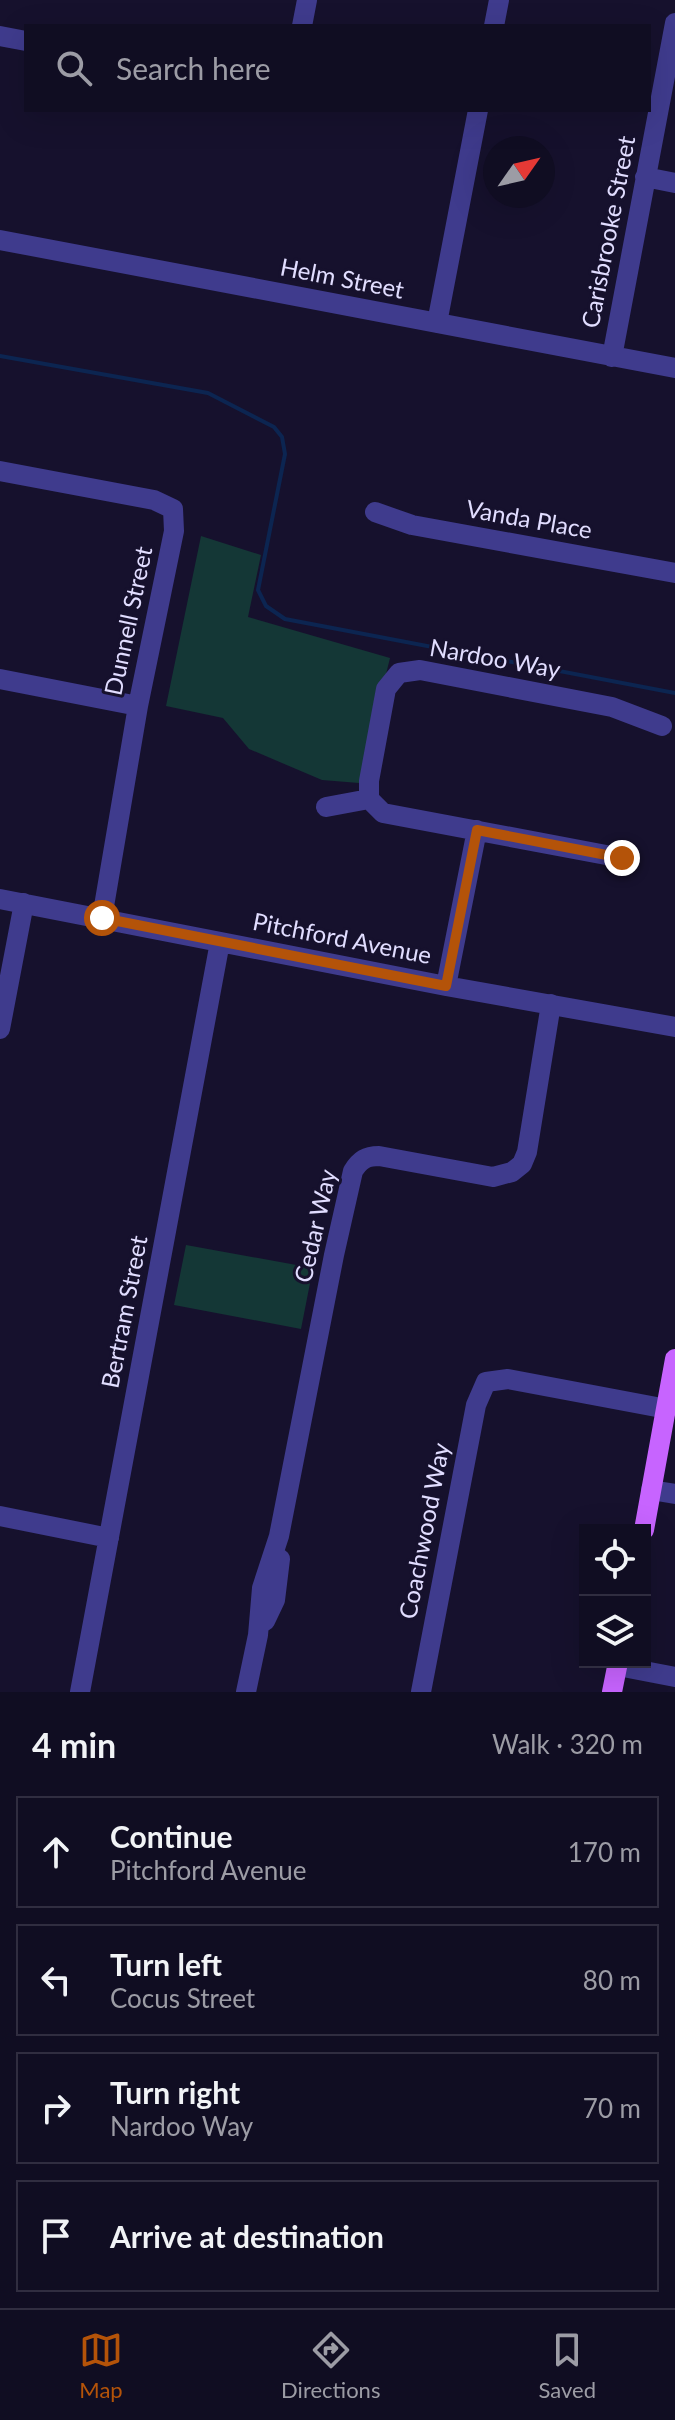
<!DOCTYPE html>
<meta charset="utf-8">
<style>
:root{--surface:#100d22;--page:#19162a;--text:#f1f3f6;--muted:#9c9ca5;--line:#302d40;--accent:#b45309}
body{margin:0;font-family:Lato,sans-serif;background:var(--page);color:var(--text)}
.controls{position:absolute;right:24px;bottom:24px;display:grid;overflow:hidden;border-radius:0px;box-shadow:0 8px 32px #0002}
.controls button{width:72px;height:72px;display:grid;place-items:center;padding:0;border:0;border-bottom:2px solid var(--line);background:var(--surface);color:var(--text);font:40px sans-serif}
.compass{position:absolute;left:483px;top:136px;width:72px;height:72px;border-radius:50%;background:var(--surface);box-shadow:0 8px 32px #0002;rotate:56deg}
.stop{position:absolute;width:24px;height:24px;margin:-18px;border:6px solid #b45309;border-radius:50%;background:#fff}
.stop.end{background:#b45309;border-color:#fff;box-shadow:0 2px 8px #0008}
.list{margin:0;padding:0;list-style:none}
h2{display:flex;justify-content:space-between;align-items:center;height:104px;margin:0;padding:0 32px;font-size:34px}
h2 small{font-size:26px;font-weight:400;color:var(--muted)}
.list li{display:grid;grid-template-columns:52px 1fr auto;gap:24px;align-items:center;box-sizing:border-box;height:112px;margin:0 16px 16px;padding:0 16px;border:2px solid var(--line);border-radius:0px}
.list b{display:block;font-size:30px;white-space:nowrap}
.list p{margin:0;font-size:26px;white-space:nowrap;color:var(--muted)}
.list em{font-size:26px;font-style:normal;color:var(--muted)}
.icon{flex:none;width:44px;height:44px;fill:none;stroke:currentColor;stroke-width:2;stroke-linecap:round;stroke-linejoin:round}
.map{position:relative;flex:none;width:675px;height:1692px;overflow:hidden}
.search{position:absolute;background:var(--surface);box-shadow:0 8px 32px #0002;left:24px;right:24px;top:24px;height:88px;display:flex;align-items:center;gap:20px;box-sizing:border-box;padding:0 28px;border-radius:0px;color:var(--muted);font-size:30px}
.sheet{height:616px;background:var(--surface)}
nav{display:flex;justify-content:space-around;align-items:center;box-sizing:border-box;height:112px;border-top:2px solid var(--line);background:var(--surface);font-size:22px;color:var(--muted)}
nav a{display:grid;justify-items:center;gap:4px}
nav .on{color:var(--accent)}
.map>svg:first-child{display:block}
</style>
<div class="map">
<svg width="675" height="1692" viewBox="0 0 675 1692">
<rect width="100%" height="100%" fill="#16112d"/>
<!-- green -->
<path fill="#143736" d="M201 536 261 555 248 617 390 658 359 783 322 780 249 749 223 718 166 706Z
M186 1245 313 1268 301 1329 174 1305Z"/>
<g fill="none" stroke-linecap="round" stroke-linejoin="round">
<!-- stream -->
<path stroke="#0c2551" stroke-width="4" d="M0 356 208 393 274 427 282 437 285 454 258 590 266 606 285 619 675 693"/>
<!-- minor -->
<path stroke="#3f3b8d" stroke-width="20" d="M302 26 307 0
M494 26 499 0
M0 36 26 41
M645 177 675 183
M0 240 675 368
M437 323 478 110
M612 357 675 23
M0 471 154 500 173 509 174 531 138 706 102 918
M375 512 412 525 675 573
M0 679 138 706
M369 799V781L386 689 399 673 420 670 612 707 662 726
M326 807 369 799 383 813 622 858
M0 899 446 986 675 1027
M446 986 477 830
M0 1029 24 903
M651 1490 675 1494
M0 1516 109 1538
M265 1621 275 1600 280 1559
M618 1666 675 1677
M80 1692 220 942
M246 1692 258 1635 262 1588 279 1536 334 1255 353 1171C360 1160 366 1156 379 1156L493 1177 512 1172 522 1164 527 1152 551 1004
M421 1692 476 1405 486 1382 508 1379 667 1409"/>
<!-- major -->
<path stroke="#c764ff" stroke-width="20" d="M644 1530 675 1359
M612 1692 618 1662"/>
</g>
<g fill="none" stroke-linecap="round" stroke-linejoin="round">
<!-- route -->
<path stroke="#b45309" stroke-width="10" d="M102 918 446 986 477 830 622 858"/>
</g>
<g text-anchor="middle" stroke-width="6" stroke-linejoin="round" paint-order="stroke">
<!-- street labels -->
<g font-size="24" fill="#e1ddff" stroke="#16112d">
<text transform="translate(609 232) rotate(-79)" y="8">Carisbrooke Street</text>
<text transform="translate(342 279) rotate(11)" y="8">Helm Street</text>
<text transform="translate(529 520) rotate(10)" y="8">Vanda Place</text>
<text transform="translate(129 621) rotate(-78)" y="8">Dunnell Street</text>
<text transform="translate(495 659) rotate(10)" y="8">Nardoo Way</text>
<text transform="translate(342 939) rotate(11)" y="8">Pitchford Avenue</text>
<text transform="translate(316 1226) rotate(-77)" y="8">Cedar Way</text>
<text transform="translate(125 1312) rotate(-79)" y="8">Bertram Street</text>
<text transform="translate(425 1531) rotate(-79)" y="8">Coachwood Way</text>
</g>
</g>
</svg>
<div class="controls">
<button><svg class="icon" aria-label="locate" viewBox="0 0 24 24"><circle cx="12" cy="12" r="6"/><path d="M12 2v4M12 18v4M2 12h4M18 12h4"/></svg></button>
<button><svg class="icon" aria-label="layers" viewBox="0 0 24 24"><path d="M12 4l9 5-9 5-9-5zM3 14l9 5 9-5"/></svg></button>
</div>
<svg class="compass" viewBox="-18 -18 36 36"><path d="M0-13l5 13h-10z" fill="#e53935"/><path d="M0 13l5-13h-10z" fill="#9c9ca5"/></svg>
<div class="stop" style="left:102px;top:918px"></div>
<div class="stop end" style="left:622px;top:858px"></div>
<div class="search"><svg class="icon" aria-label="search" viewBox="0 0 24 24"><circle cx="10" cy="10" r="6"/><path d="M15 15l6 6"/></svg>Search here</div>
</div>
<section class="sheet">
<h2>4 min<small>Walk · 320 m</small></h2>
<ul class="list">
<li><svg class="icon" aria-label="ahead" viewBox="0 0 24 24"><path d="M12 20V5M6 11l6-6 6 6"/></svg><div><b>Continue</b><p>Pitchford Avenue</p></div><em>170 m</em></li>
<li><svg class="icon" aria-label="left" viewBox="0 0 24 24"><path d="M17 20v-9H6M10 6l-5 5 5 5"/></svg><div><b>Turn left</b><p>Cocus Street</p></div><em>80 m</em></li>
<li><svg class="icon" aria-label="right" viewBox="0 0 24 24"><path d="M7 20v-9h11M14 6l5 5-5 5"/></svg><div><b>Turn right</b><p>Nardoo Way</p></div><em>70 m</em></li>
<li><svg class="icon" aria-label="arrive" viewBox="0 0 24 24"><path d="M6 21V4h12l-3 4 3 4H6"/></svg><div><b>Arrive at destination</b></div></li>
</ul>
</section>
<nav>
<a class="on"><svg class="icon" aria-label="map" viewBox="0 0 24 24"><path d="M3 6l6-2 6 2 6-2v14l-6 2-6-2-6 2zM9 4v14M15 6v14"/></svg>Map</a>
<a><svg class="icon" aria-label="directions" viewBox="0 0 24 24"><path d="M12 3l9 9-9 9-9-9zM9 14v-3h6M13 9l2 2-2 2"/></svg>Directions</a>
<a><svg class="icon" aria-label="saved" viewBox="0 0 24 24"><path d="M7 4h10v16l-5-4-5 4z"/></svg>Saved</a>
</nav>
